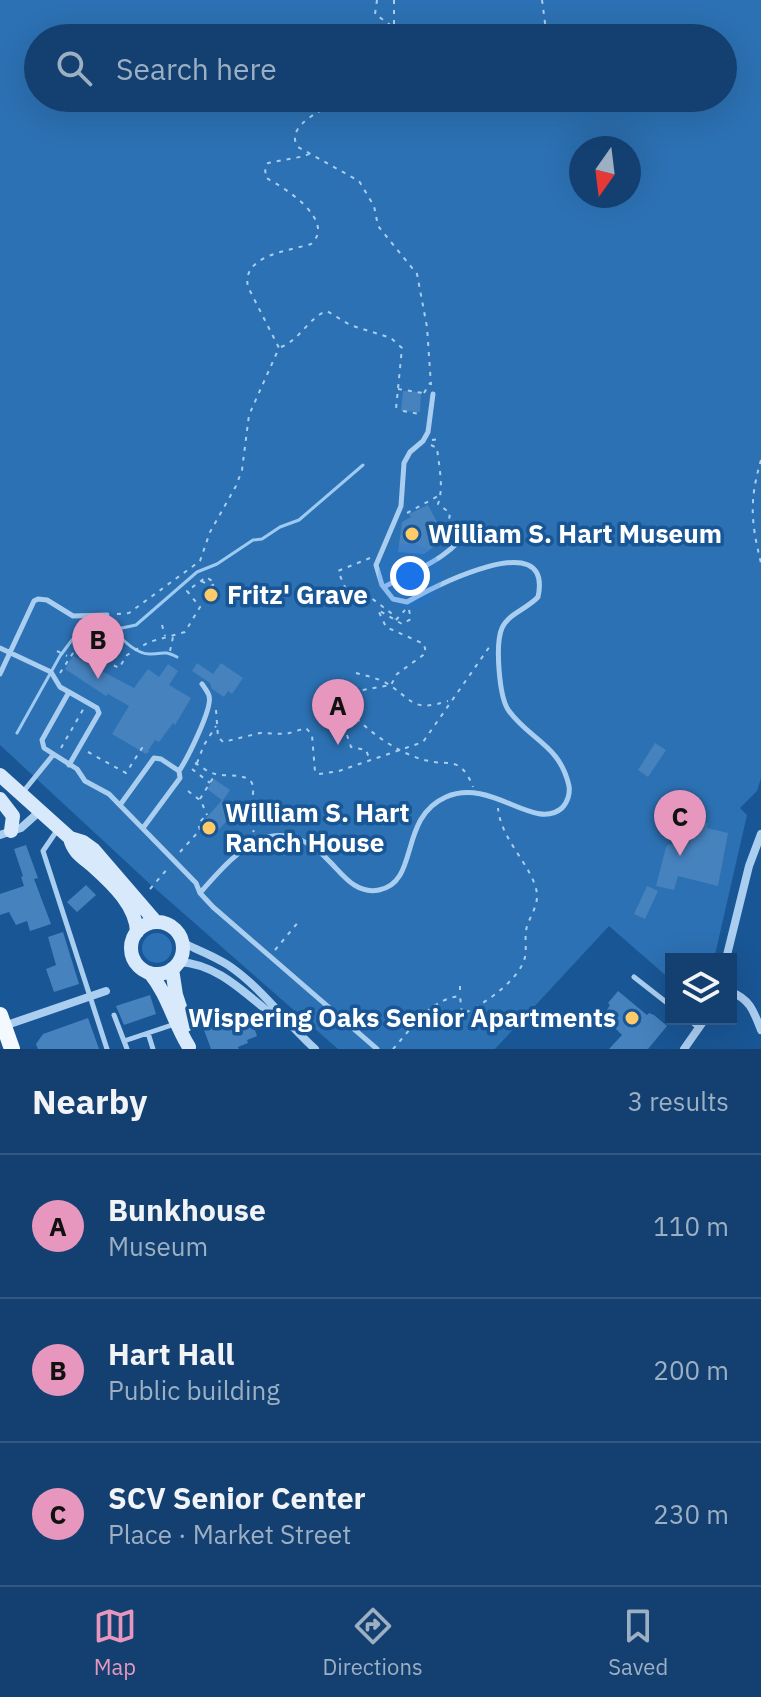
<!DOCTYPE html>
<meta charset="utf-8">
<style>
:root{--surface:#134070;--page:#1c4775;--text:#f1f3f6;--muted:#9dafc3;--line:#325983;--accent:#e797bd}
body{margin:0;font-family:"IBM Plex Sans",sans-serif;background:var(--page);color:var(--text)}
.controls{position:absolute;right:24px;bottom:24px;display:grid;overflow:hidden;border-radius:0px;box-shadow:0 8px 32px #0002}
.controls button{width:72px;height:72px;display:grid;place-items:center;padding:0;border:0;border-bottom:2px solid var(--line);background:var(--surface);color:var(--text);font:40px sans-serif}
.compass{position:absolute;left:569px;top:136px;width:72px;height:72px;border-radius:50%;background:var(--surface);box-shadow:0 8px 32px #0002;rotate:194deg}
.you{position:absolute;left:410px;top:576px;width:28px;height:28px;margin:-20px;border:6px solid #fff;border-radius:50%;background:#1a73e8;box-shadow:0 0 0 12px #1a73e833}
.badge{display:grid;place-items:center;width:52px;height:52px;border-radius:50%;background:var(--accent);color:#111;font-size:26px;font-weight:700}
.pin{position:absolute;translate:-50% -66px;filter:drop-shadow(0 2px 4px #0008)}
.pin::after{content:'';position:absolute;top:42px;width:28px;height:24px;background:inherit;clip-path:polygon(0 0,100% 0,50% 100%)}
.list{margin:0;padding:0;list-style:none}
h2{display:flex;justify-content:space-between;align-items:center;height:104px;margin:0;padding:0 32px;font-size:34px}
h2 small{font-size:26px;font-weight:400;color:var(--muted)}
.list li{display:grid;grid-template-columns:52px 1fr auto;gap:24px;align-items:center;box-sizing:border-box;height:144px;padding:0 32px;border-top:2px solid var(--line)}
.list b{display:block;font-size:30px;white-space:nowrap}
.list p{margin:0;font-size:26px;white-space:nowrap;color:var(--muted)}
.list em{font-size:26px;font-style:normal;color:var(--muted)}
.icon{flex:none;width:44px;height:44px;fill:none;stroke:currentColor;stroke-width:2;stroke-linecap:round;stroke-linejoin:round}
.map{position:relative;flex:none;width:761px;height:1049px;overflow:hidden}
.search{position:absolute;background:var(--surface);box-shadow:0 8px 32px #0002;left:24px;right:24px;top:24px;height:88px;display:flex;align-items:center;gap:20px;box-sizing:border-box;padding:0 28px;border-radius:44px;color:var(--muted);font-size:30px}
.sheet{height:536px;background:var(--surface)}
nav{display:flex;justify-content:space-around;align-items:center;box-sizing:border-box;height:112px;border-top:2px solid var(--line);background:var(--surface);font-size:22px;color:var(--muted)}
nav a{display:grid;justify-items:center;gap:4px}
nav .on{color:var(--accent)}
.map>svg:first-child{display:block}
</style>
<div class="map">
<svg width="761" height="1049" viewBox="0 0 761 1049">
<rect width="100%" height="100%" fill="#195695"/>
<!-- green -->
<path fill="#2c71b3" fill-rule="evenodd" d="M0 0H761V778L757 791 740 808 747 815 714 959H671V980L609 926 495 1049H338L150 884 0 745ZM38 38H723V98H38ZM581 148H629V196H581Z
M142 948a15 15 0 1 1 30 0a15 15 0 1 1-30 0Z"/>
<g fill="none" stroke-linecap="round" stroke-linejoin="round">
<!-- stream -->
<path stroke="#9dcaf2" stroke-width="3" d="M111 628C121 638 136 655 151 654 165 654 162 650 177 657
M17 733 60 656 72 640 82 632 100 626 122 628 136 625 197 572 217 564 253 540 262 539 280 527 299 520 363 465"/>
</g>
<!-- building -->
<path fill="#4682be" d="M403 391 421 392 420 412 401 411Z
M428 505 438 524 441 523 448 534 440 538 442 541 424 554 398 552 402 522 411 517 409 514Z
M73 656 134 688 148 669 159 677 168 664 178 671 169 685 191 698 175 725 173 723 159 742 155 740 146 754 112 734 129 706 108 694 106 696 65 669Z
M197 663 213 674 221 663 243 678 232 694 228 691 224 697 212 689 210 683 192 671Z
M655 743 666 750 648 777 638 770Z
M214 779 230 790 223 800 236 811 212 837 200 825 222 800 207 789Z
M690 819 708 823 707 828 728 833 718 886 678 876 674 890 656 886 666 847 669 844 674 845 679 822 689 825Z
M26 845 38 878 34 879 51 924 30 931 27 921 16 925 9 912 0 915V894L24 886 21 877 23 876 14 849Z
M86 885 96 895 77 912 67 902Z
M647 886 658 891 645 919 634 914Z
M63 932 79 984 54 992 46 969 56 965 48 937Z
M618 991 647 1015 649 1013 654 1015 667 1026 648 1049H609L622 1035 603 1016 610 1005 608 1003Z
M150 995 156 1014 124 1025 116 1006Z
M246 1016 252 1021 257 1036 247 1040 248 1043 238 1047 239 1049H211L204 1030Z
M88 1018 99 1049H38L36 1044 43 1034Z"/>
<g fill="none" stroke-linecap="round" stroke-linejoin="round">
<!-- path -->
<path stroke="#aacef0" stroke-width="2" stroke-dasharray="4 6" stroke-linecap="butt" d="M377 0 375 14 393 27
M394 0V38
M542 0 547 38
M349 98C333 104 282 124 298 147L359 181 374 206 378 226 417 274 427 327 431 385
M281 347C300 340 309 317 327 311L350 325 391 338 402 348 396 409
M398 389 423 393
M424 393 430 383
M403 411 420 414
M432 440 440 439
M431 445 437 448C439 466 444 488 438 504L450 513 448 527 453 534
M761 460C749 501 751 522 761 563
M407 513 440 495
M370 558 338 571 350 599 366 594 391 613 395 619
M409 610 411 619 402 624 378 610 386 627 424 644 426 653 397 674 391 685 363 690 335 689 334 693C354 721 394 754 429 761 439 764 450 761 459 766 466 771 470 779 473 787
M117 614 129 613 200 561 210 532 236 486 242 470 249 415 279 348 248 287C241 255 289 251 311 244 337 221 284 187 266 178L265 168 268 163 305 156 310 153
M396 620 405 610
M162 625 165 636
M99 643 95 638 104 623
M57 651 67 656
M170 651 173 637
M93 653 100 641
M60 673 75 650H84L119 668 127 655 149 642 185 632 200 607 187 591 205 578 206 577 215 583 212 586 201 581
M356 673C367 676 382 679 391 686 416 704 415 711 448 701
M216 710 218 737 223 742 260 733 286 734 306 728 312 735 315 772 319 774 339 771 423 742 490 646
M347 735 351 747 366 750 369 758
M61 748 84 708
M88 752 126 773 142 748 148 752
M195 763C201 766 206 771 212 773 228 779 256 769 253 793 252 807 247 820 254 832
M197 763 204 745 216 726
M192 769 210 783
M188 791 201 801 207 815
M200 799 213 778
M180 852 200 830 198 824 207 814
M150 889 169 867
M275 950 300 920
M460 986V996
M393 1049C412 1028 430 999 460 996L462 1014C482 1006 520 980 525 957 527 947 524 937 527 926 532 912 541 902 535 885 525 858 501 838 498 808"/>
<!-- lane -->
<path stroke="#aacef0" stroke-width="5" d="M384 587C411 572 455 557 468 527
M0 648 51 672 60 687 69 692
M0 674 34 601 38 599 47 600 73 616 107 615
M69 765 99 713 97 708 69 692 42 740 44 748 77 769 85 781 109 794 196 883 200 893 213 907 377 1049
M179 771C187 759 213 708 209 696 209 694 203 685 202 684
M23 792 53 755
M120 805 154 758 161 759 179 771 180 778 143 828
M58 829 43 851 107 1049
M200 893C240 847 279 805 333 865 346 879 358 894 379 890 420 882 398 818 446 797 491 777 534 832 562 808 568 802 570 793 569 786 560 745 530 740 509 711 499 698 495 644 502 628 509 613 527 609 538 597 554 523 430 589 407 602L393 599 382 585 376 565 401 506 404 463 410 452 423 441 428 432 433 394
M634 977 671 1006
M114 1015 124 1041
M688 1019 698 1027
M148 1033 175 1024
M127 1049 124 1041 148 1033 153 1049"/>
<!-- street -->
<path stroke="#aacef0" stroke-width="8" d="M0 835 21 828 40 811
M183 943C198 950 214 956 228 965 262 988 285 1022 315 1049
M726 959 749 866 761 834
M179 962C223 964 252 1002 287 1026
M731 992C750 999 754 1012 761 1030
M4 1026 106 991
M684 1049 705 1019"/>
<!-- secondary -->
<path stroke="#d8e9fb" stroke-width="14" d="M0 775 70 838 83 842 94 850 156 922
M0 799 13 816 11 831
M70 838C73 853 84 858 94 867 113 884 136 906 137 932
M131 948a26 26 0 1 1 52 0a26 26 0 1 1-52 0Z
M172 969 176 995 186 1025
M150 973C168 995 174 1023 189 1047"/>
<!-- primary -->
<path stroke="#f3f9ff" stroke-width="16" d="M0 1015 12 1049"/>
</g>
<!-- markers -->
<g fill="#ffcb69" stroke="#195695" stroke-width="3">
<circle cx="412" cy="534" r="8"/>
<circle cx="211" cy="595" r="8"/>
<circle cx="209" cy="828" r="8"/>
<circle cx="632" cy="1018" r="8"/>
</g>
<g text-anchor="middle" stroke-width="7" stroke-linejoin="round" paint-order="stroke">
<!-- poi labels -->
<g font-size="26" font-weight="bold" fill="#fff" stroke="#195695" text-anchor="start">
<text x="428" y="543">William S. Hart Museum</text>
<text x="227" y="604">Fritz' Grave</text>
<text x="225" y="822">William S. Hart<tspan x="225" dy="30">Ranch House</tspan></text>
<text x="616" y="1027" text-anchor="end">Wispering Oaks Senior Apartments</text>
</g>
</g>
</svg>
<div class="controls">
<button><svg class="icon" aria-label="layers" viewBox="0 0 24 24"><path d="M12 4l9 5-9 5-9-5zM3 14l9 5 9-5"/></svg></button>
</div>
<svg class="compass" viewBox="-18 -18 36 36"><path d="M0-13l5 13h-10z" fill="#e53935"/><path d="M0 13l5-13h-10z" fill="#9dafc3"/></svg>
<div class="you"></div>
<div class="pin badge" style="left:338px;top:745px">A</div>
<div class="pin badge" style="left:98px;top:679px">B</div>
<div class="pin badge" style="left:680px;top:856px">C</div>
<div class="search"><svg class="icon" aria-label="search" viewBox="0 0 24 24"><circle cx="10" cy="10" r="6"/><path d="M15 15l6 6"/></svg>Search here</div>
</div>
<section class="sheet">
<h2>Nearby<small>3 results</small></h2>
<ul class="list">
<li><span class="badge">A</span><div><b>Bunkhouse</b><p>Museum</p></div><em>110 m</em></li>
<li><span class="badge">B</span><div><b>Hart Hall</b><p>Public building</p></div><em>200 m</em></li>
<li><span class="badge">C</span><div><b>SCV Senior Center</b><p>Place · Market Street</p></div><em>230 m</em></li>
</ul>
</section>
<nav>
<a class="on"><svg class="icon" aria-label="map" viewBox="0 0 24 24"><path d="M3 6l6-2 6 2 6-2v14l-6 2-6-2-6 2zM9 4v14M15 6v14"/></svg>Map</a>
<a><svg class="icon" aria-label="directions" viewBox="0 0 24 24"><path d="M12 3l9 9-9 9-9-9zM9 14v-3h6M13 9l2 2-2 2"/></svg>Directions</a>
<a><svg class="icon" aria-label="saved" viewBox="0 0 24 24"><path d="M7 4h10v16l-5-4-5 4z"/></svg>Saved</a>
</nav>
